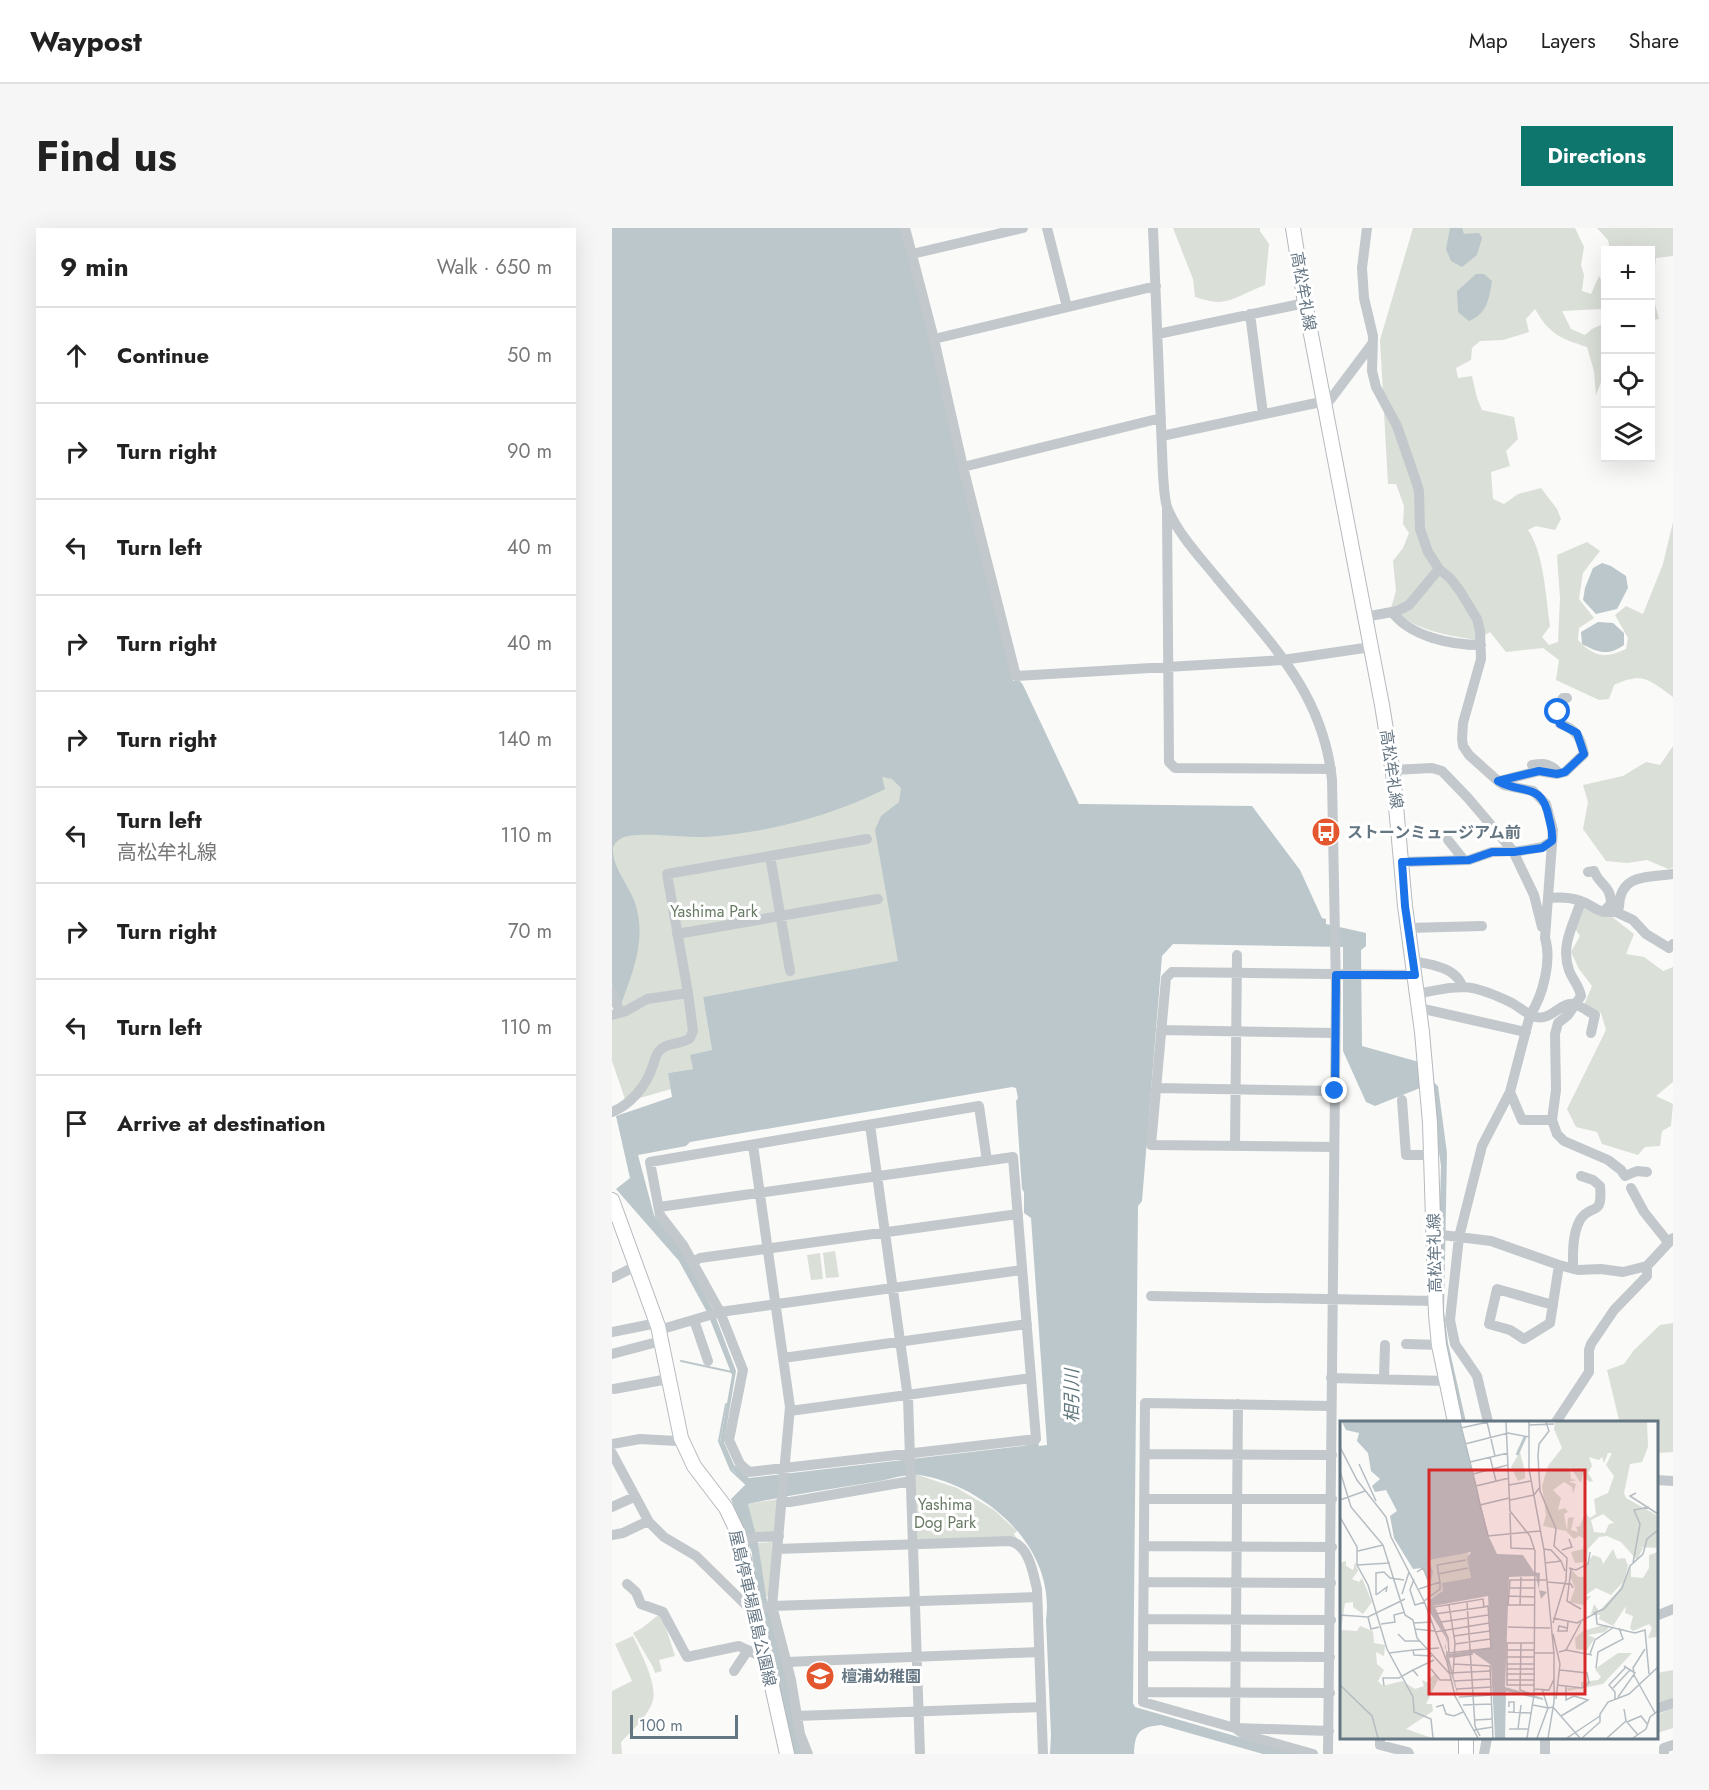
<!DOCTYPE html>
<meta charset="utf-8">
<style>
:root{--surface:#fff;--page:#f6f6f6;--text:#222;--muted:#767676;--line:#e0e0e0;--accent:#0f766e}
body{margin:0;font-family:Jost,"Noto Sans JP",sans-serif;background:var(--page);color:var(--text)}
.controls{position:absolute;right:18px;top:18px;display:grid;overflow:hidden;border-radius:0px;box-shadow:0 6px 24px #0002}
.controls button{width:54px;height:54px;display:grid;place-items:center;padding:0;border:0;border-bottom:2px solid var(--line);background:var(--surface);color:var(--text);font:30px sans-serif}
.scale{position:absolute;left:18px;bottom:15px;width:108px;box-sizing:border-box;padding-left:6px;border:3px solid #657683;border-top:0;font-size:16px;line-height:21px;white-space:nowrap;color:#657683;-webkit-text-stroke:4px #fff;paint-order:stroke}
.stop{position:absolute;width:18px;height:18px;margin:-14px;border:4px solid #1a73e8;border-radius:50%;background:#fff}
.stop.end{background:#1a73e8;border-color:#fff;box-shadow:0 2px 6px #0008}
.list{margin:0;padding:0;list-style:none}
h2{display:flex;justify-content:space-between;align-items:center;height:78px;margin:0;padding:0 24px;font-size:26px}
h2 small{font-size:20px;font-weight:400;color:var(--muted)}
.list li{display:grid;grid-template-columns:39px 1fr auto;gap:18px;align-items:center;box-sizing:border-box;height:96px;padding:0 24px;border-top:2px solid var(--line)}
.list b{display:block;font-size:22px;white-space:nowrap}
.list p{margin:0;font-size:20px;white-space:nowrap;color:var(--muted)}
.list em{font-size:20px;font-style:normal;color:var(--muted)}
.icon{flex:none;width:33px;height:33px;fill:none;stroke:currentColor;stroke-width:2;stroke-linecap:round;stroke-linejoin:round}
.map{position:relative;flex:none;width:1061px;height:1526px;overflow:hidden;border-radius:0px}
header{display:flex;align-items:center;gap:36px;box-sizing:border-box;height:84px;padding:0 30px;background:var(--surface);border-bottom:2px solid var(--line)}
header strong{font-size:28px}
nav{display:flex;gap:33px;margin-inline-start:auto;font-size:21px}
.intro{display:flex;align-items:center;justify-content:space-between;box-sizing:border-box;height:144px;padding:0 36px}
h1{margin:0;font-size:42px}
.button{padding:15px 27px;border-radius:0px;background:var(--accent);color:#fff;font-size:21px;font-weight:700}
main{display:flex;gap:36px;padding:0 36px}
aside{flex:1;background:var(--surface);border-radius:0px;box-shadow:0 6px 24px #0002}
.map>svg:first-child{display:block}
</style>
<header>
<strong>Waypost</strong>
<nav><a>Map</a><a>Layers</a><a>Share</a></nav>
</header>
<div class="intro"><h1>Find us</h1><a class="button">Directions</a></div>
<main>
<aside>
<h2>9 min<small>Walk · 650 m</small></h2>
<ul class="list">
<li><svg class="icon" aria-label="ahead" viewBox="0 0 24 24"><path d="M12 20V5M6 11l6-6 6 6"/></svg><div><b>Continue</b></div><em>50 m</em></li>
<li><svg class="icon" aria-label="right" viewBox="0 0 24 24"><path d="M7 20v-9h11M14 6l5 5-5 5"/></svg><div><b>Turn right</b></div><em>90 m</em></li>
<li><svg class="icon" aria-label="left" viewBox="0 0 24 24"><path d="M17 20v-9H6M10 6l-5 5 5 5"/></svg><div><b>Turn left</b></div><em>40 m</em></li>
<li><svg class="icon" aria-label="right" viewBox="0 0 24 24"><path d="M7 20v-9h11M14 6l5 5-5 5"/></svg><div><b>Turn right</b></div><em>40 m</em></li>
<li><svg class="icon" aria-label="right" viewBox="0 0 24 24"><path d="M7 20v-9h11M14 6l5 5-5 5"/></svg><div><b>Turn right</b></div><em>140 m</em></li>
<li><svg class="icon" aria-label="left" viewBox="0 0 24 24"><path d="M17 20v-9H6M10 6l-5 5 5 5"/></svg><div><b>Turn left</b><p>高松牟礼線</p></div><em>110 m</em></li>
<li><svg class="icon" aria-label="right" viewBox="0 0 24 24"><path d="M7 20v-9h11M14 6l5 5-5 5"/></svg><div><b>Turn right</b></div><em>70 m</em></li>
<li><svg class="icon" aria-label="left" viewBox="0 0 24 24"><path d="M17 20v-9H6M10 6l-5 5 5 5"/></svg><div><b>Turn left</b></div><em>110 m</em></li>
<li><svg class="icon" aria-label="arrive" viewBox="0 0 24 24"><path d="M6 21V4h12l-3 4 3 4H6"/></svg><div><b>Arrive at destination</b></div></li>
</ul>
</aside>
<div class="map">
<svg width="1061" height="1526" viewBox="0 0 1061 1526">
<rect width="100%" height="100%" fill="#fafaf8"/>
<!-- green -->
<path fill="#dadfd7" d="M561 0H648V3L657 16 653 57C638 62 623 73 607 74 599 74 590 71 583 69L581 51Z
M801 0H963L972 19 969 37 972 47 970 63 979 66 987 48 993 60V78L989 81 950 83 959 101 973 107 980 101 993 95C993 113 986 127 993 144L984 167 982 143 975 119C948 110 938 107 923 81L914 91 917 104 891 112 868 113 860 120 859 132 844 140 846 150 860 148 865 170 870 182 902 189 906 211 894 223 898 238 879 244 881 271 892 276 906 266 929 260 945 281 949 291 943 302 924 298 916 302C932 325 934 370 938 398L930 409 937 417 946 414 948 370 945 327 975 314 988 323 971 345 967 371 982 390 967 400 966 412C982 429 993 431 1014 421L1016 410 1003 387 1014 378 1031 386 1051 336 1061 294V469C1036 451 1031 444 1002 457L997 471 987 472 944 452 947 432 931 420 894 424 878 404 864 412C833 407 802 402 779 380L784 363 781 333 791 320 797 305 791 296 792 278 784 256H776L768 112Z
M985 0H1061V28L1044 30 1040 65 1047 91 1039 92 1038 22H998L996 12Z
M1061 518V640L1056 641 1035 632 1015 635 994 633 971 601 976 574 971 557 1011 548 1034 534 1048 537Z
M269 548 284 552 291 563 287 734 91 769 100 822 81 841 56 845 59 861 14 874 0 833V787L9 783 0 652V610Z
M972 679 999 688 1022 706 1014 726 1032 729 1051 743 1061 739V854L1044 868 1061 876 1059 898 1050 903 1048 918 1033 919 1026 927 990 916 985 904 964 899 955 881 994 802 989 785 972 777 980 758 967 741 959 724 968 708 962 699Z
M223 1023 227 1049 214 1050 211 1025Z
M208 1025 211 1051 199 1052 195 1027Z
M1061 1095V1224L1045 1225 1044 1194H1004L1007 1192 995 1142 1012 1136 1022 1122 1048 1097Z
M303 1246 345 1260 382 1282 405 1303 402 1306 405 1311 310 1314 306 1310Z
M166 1271 162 1305 143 1306 136 1276Z
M161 1314 157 1369 153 1368 146 1315Z
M49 1385 63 1428 47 1432 50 1443 43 1445 41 1439 21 1405 30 1400Z
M21 1408C28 1423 45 1455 41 1472 37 1487 20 1503 9 1514L10 1526H0V1463L20 1453 3 1416Z
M1061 1442V1475L1045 1480V1445Z
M1061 1480V1500L1045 1505V1487Z"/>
<!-- water -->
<path fill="#bbc7cb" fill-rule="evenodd" d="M0 0H291L401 453H408L411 457 467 576 640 578 688 642 710 690 714 691V696L754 705V718L749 722 750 818 807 834 808 843 826 858 835 925 832 1083 836 1115 854 1194H846L830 1115 827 1008 829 938 819 868 808 860 763 878 754 874 731 823V719L561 716 550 728 530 973 526 978 521 1475 523 1479 685 1526H651L549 1497C527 1499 523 1504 522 1526H438L439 1507 434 1392C444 1320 374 1258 308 1247 294 1245 276 1252 262 1254 220 1261 178 1267 136 1276L146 1315 154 1368 193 1526H180L170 1471 156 1420 141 1349 140 1325 119 1271 134 1256 118 1239 108 1214 120 1147 95 1084 67 1033 4 961 18 950 4 888 60 869 56 845 81 841 78 827 100 822 91 769 286 733 263 602 269 588 287 574 289 560 280 551 270 549 273 561C217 589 154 605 92 609 73 610 24 603 10 610 6 612 2 616 1 620 0 641 19 659 24 678 34 713 21 744 9 776L0 757ZM400 859 404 860 406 870 404 873 410 961 412 964V985L419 990 435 1217 427 1218 426 1214 411 1218 137 1250 122 1237 112 1214 124 1143 101 1082 69 1021 42 987 26 927 74 918 78 914Z
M838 0H850L852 6 867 5 870 10 865 27 850 39 839 33 834 21Z
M864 46H872L880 53C877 71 875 86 857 93L846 84 845 63Z
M990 335 999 338 1014 348 1016 360 1005 381 984 386 971 372 973 360 981 340Z
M986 394 1001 395 1012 405V417C996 428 987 425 970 416L969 404Z"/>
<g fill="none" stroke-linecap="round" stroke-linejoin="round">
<!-- stream -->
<path stroke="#bbc7cb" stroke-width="2" d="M69 1133 120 1144
M114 1176 107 1213 119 1242 135 1257"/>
<!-- major casing -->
<g stroke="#b5babe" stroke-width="16">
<path id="major" d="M681 0 693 75 770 477 781 545 793 678 810 804 818 895 824 1087 827 1117 843 1194
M0 972 46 1098 69 1210 82 1238 114 1280 126 1305 175 1526
M854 1510V1526"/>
</g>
<!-- minor -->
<path stroke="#c3c8cc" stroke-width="10" d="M293 0 322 111 544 58
M435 0 455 79
M541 0 551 247C552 257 552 269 555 279 565 305 588 329 605 350 658 415 711 464 720 552L724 761 716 1526
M755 0 750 40 752 70 761 108 760 143 764 159 785 198 803 250 807 263 808 301 816 324 827 341 838 350 848 363 865 391 868 403 869 431 851 495 850 511 851 518 857 527 886 553 892 557 921 563 934 576 941 602 933 710C940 732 931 768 918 787L898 864 870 918 847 1009 838 1092 843 1116 865 1148 876 1194
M300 26 411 0
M638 86 651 186
M546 106 693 75
M322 111 351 239 549 190
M550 208 718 172 760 116
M351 239 404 448 671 432 759 419
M555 282 557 534 563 540 719 541
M780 384C799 409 839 417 869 417
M753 389 785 383 797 377 827 341
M920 537C932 535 938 535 947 545
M781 542 820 540 830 543 856 570 901 623
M887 553 927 543 945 546 953 544 972 526C969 511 965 501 948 496 946 486 945 479 951 470H955
M836 612 852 632
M902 624 930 619 940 613
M158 628 178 743
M790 634 857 632 880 624 901 623 922 667 930 699
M976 644 982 643C988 658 999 657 999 676L991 684
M936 670C946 669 956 669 966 672 984 677 980 685 1004 684L1007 679C1008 646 1033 650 1061 646
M969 673C962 696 948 717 957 742 960 751 967 757 969 768L956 787 946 795 943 806 944 862 940 892 945 906 952 913 996 932 1009 942 1013 948 1025 943 1035 944
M1004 684 1021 692 1034 706 1057 720 1061 716
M796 700 870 698
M65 706 266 671
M801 733C817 736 844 739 850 758
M0 763 8 785
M805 766C850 757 857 754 900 775 907 779 916 787 924 789 939 793 948 774 962 776 969 778 977 784 983 787L979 805
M807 780 914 804
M0 787 14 783 35 771 76 765 55 646 255 611
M549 802 723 805
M544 860 723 863
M898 864 910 892H940
M790 872 794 927H820
M0 884C18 877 34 858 40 840 43 833 43 827 48 822 56 814 69 817 78 810L81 803 76 765
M258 897 296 1170 308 1526
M141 917 178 1179 160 1378 179 1452 188 1506 196 1526
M623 918 625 727
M722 919 539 917 554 750 560 744 803 747
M1019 960 1032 984 1056 1014
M47 979 401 929 424 1211 137 1244 128 1236 117 1212 131 1142 108 1084 71 1017 48 987 38 934 367 878 375 933
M822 1006 879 1013 947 1037 966 1042 989 1041 1011 1044 1035 1038 1061 1010
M81 1034 88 1030 406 986
M961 1041C961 1025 960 1007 968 992 979 974 991 991 988 958L981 952 969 948
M0 1050 24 1038
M539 1068 823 1073
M941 1077 885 1061 877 1096 898 1102 912 1111 938 1095 947 1037
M82 1092 96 1133
M47 1102 108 1084 410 1042
M0 1104 45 1095
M794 1116 827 1117
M0 1126 49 1113
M171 1130 415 1096
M719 1150 835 1153
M772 1151 773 1117
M2 1161 56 1151
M626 1176 623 1500 633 1507 701 1526
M178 1183 419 1150
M944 1194 977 1144V1122L979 1116 1002 1082 1035 1048V1038
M0 1216 28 1211 65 1213 69 1211
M0 1225 37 1294 52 1309 84 1328 139 1382 160 1378 425 1369
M533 1226 720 1227
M1044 1252 1061 1253
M532 1271H720
M170 1273 178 1274 299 1253
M0 1279 22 1269
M0 1307 11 1305 36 1293
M129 1314 145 1309 167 1308
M532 1318 720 1319
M165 1321 397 1313C417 1316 421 1345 425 1361L431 1526
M532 1354 719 1355
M15 1356 24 1364 29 1376 51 1384 75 1429 127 1418 146 1427 152 1426
M1044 1388 1061 1381
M531 1391 719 1392
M531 1428 718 1429
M174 1434 427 1424
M122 1443 136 1422
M531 1464V1474L623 1500 717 1503
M718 1465 531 1464V1428L533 1175 719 1178
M1044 1481 1061 1475
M185 1488 429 1479
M768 1510V1517L796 1524 797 1526
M872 1526 875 1510
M933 1526V1510
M1052 1526V1520L1061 1517"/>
<!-- major -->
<use href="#major" stroke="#fff" stroke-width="14"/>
</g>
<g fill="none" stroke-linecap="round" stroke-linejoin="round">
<!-- route -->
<path stroke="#1a73e8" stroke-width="8" d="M723 863 724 747H803L793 678 790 634 857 632 880 624H902L930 620 940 613C941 604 939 599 937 590 930 553 910 567 886 553L927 543 945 546 953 544 972 526 965 505 948 496 946 484"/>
</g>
<!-- icons -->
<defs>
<g id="bus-disc" transform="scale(1.5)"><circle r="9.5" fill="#e4572e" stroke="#fff"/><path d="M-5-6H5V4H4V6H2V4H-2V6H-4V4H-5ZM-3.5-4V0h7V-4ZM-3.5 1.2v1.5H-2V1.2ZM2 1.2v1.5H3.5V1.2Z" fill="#fff"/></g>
<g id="school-disc" transform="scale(1.5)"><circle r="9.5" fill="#e4572e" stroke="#fff"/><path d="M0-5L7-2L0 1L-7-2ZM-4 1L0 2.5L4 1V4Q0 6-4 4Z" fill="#fff"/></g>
</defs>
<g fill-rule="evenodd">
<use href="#bus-disc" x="714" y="604"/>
<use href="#school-disc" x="208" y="1448"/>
</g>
<g text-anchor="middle" stroke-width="6" stroke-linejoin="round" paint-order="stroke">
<!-- street labels -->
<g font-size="16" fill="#657683" stroke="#fff">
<text transform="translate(692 63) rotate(80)" y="6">高松牟礼線</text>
<text transform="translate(780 541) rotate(82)" y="6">高松牟礼線</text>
<text transform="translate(822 1025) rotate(-91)" y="6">高松牟礼線</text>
<text transform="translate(141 1380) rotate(77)" y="6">屋島停車場屋島公園線</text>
</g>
<!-- poi labels -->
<g font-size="16" font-weight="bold" fill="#657683" stroke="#fff" text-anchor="start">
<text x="735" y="610">ストーンミュージアム前</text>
<text x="229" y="1454">檀浦幼稚園</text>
</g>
<!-- park labels -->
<g font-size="16" fill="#687a64" stroke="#fff">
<text x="102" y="689">Yashima Park</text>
<text x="333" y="1282">Yashima<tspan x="333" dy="18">Dog Park</tspan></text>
</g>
<!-- water labels -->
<g font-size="18" font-style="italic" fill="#60757c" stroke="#fff">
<text transform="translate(460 1168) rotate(-90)" y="6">相引川</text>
</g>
</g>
<!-- overview -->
<g transform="translate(728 1193)">
<rect width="318" height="318" fill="#fafaf8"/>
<path d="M215 1H307L308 26 302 41 290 43 284 72 286 77 318 95V127L298 126 303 127 297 139 281 121 267 115 259 116 248 128 247 141 235 142 231 131 243 128 245 118 239 115 234 118 226 110 203 105 206 94 202 65 208 45 222 27 214 8ZM268 32H272L266 44 274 55 268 72 254 78 256 93 250 97 245 92 240 105 236 106 238 111 231 109 234 96 228 97 227 110 224 93 228 91 225 87 218 89 221 77 213 69 224 61 232 66 233 73 236 63 229 61 236 59 231 58 230 46 241 62 243 53 249 61 253 60 248 52 252 45 249 36 259 39 262 36 264 42ZM263 93 274 102 269 103 265 112 254 111 251 99ZM180 31 185 51V57L178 60 171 46ZM273 128 277 138 285 137 288 145 284 160 271 174 256 167 243 176 251 175 243 184 230 181 235 167 230 155 232 149 238 156H247L244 145 253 134 261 137 263 143ZM128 129 131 157 91 177 87 165 89 138ZM318 131V216L308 217 312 207 309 203 293 210 290 207 293 195 285 192 286 185 273 205 259 198 260 194 251 193 254 183 259 190 279 169 291 146V156L303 157 309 147V134ZM6 140V145L13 149 15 141 18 150 12 158 19 161 22 157 32 181 23 193 13 186V181L5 182 1 209 17 210 20 205 33 210 34 222 45 224 44 235 36 231 37 243 44 249 38 260 43 265 62 260 75 268 84 265 82 259 91 263 89 257 96 253 98 259 86 283H92L93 290 66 308 92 317H0V142ZM263 204 270 205 265 211 248 214 255 217 247 229 236 228 235 217 243 210ZM278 232H292L263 263 228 270 227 267H241V261L258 259 261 256 255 248Z" fill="#dadfd7" fill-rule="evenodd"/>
<path d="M2 1H120L149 116 157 133 183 134 194 151 200 152 199 169 207 171 201 178 196 155 169 156 165 266 203 277V279L166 270 165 317H155L151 244 134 232 109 237 120 281 106 236V217L89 190V179L103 170 102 162 131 157 127 137 131 131 89 139 93 151 90 163 83 147 73 148 54 117 50 95 57 90 46 69 35 71 32 65 40 58 31 50 28 32 17 20 19 12 6 9ZM148 175 151 227 109 233 105 227 107 217 93 185Z" fill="#bbc7cb" fill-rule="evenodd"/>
<path fill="none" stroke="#bbc7cb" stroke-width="3" d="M177 34 185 16"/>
<path fill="none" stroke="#b5bdc2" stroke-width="1.5" d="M120 1 136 65 169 57M147 1 155 35M166 1 170 90 190 115 195 130 194 274 187 317M189 1V48L204 129 214 233V281L208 317M206 1 209 10 199 23 198 35 200 70 216 108 214 125 227 137 226 159 213 202M189 4 214 3M121 7 148 1M125 23 168 12 189 16M0 26 17 59 46 96 51 116 84 180 107 241 115 275 138 317M150 36 156 60M130 41 168 32M19 43 36 80M0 50 11 86 43 124 65 194 73 199 77 217 109 252 151 250M133 53 168 44M169 64 191 60M136 65 140 84 169 77M296 72 290 75 318 93M0 79 25 70M170 79 194 74 200 66M140 84 148 115 200 110M170 92 171 127 194 128M0 96 17 126V144L28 164 47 228 73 276 74 291 91 298 93 317M203 128 211 129 221 140M222 129 232 126 229 118M18 130 43 124M205 142 221 140 225 150M293 142 300 103 294 89 309 86M17 144 50 142M229 147 236 149 248 143 250 131M231 148 227 180 241 188M77 151 83 147 90 164M98 153 128 147M74 158 70 169 75 184 85 181M207 161 231 163 233 167M169 167H195M79 168 100 161 97 144 126 139M62 173 69 151M36 174V152L44 151 50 157 64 159M36 174 47 166 46 171M169 175 195 176M143 178 144 186 148 185 151 227 109 232 108 217 94 186ZM84 180 100 168V161M127 181 135 305 140 315M109 184 115 222 113 254M180 184 181 156M195 184H168L170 159H207M254 192 264 188 282 167 290 145 303 133 307 118 318 109M95 193 144 186M0 194 28 196 65 178M28 196 31 208 39 206M213 197 237 202 256 192 257 203 295 212 305 209 309 253M101 201 148 194M74 202 92 201M41 203 55 201 54 194 65 191M168 206 210 207M227 207 219 205 218 210H227L228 201M75 208 95 210M95 211 149 202M58 213 65 220H80M213 213 220 243 216 278M114 215 150 210M181 222 180 269 194 274M115 223 150 218M73 229 99 227M167 229H195M226 229 252 234M219 231 226 229 241 201M49 232 73 229 74 234 92 235M195 232H214M250 233 255 219 274 206M114 236 133 233M167 236H195M113 243 150 245 153 317M167 243H194M256 247 258 231 283 218 279 207M91 248 100 259H111M167 248H194M294 251 293 247 305 228M167 253H194M294 254 315 292M78 255 73 249 94 239M167 259H194M114 260 151 258M0 264 32 295 38 317M194 264H167V222H194M217 264 242 267 249 262 247 252 220 249M44 265 43 257H59L73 249M273 267 290 249M116 268 152 266M194 268 209 269 214 258M119 276 152 274M278 276 295 252 284 245M275 278V271L269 264 286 246M123 284 152 283M193 284 208 287 202 268M96 286 103 284 106 293 114 295 123 291M169 286V281H174V291M284 288 286 300 298 314M168 291 192 292M221 295 248 279 234 275 226 279V266M135 299 153 298M287 301 301 295 308 304M169 308H188M178 308 181 284M134 309 153 306M197 317 208 287 213 286 240 317M227 317 260 295M242 317 260 301V293L268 281 289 273 318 246M267 317 286 300M293 317 306 308 310 296 318 290"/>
<path fill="#d62828" fill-opacity="0.15" stroke="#d62828" stroke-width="3" d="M89 49H245V273H89Z"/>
<rect width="318" height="318" fill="none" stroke="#657683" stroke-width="3"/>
</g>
</svg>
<div class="controls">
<button>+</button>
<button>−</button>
<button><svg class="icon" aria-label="locate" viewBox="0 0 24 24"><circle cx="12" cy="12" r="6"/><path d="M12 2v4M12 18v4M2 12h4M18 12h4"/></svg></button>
<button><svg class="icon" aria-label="layers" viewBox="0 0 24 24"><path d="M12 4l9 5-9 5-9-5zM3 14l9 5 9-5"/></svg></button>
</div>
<div class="scale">100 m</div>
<div class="stop" style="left:946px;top:484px"></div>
<div class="stop end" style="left:723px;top:863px"></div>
</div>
</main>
